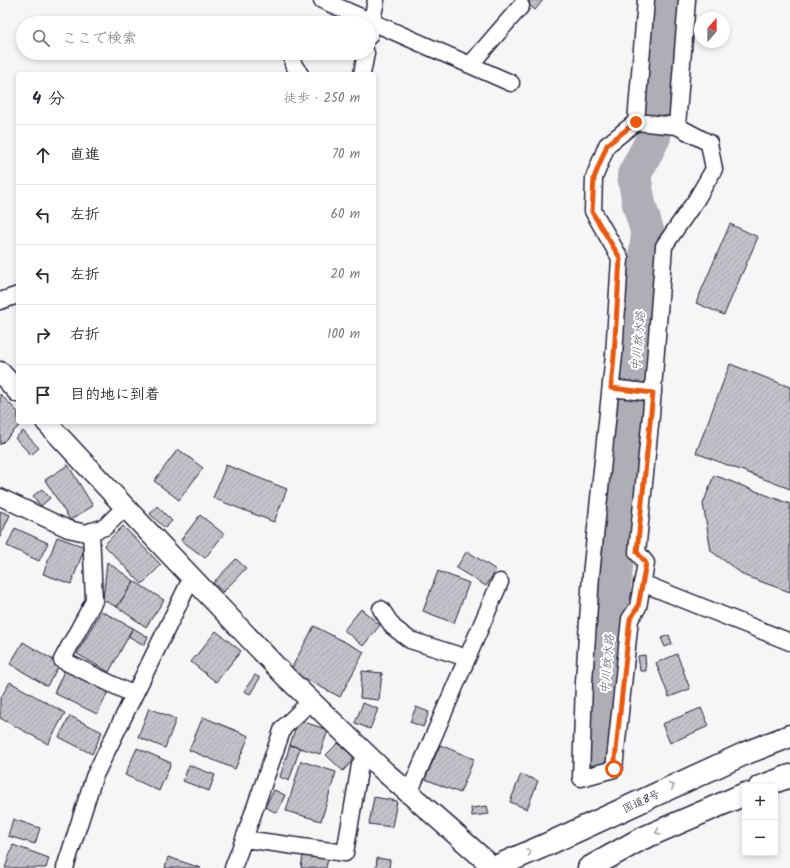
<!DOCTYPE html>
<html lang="ja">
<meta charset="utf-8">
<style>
:root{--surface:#fff;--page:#f2f2f3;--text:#2b2b33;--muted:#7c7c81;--line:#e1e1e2}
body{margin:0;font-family:Kalam,"Klee One",sans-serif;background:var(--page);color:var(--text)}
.controls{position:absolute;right:12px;bottom:12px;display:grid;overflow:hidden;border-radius:4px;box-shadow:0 2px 6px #0003}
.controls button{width:36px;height:36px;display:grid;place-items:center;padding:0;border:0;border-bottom:1px solid var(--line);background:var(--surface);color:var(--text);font:20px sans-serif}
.compass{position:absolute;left:694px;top:12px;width:36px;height:36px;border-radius:50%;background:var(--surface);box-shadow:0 2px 6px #0003;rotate:21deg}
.stop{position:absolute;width:12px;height:12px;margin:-9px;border:3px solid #ea580c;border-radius:50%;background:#fff}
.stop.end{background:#ea580c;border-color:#fff;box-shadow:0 1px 4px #0008}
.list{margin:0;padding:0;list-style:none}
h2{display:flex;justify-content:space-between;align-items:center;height:52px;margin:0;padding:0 16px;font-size:17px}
h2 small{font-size:13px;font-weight:400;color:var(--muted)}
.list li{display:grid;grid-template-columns:26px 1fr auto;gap:12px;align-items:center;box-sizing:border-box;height:60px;padding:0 16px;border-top:1px solid var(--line)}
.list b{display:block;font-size:15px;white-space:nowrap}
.list em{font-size:13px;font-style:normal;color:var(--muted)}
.icon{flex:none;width:22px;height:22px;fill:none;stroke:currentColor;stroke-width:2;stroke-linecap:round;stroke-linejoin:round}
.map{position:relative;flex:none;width:790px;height:868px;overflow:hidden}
.search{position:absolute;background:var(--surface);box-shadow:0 2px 6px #0003;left:16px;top:16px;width:360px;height:44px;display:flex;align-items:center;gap:10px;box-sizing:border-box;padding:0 14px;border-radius:22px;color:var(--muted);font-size:15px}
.panel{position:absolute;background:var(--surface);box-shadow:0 2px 6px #0003;left:16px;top:72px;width:360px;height:352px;border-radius:4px}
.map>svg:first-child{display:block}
</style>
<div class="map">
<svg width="790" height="868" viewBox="0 0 790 868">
<defs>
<pattern id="building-hatch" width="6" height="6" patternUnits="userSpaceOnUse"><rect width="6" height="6" fill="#c2c2c9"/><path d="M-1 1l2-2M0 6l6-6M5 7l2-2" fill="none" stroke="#a6a6ae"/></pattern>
</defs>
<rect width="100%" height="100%" fill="#f6f6f7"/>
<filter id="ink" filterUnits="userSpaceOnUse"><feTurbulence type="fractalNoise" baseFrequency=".025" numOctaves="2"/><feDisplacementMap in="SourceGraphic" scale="8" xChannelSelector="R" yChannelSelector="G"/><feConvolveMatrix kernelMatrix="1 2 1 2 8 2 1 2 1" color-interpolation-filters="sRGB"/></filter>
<g filter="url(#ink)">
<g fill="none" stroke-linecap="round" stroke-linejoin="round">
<!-- river -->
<path stroke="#aeaeb7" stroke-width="34" d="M598 760 644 268 648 234 639 204 634 175 654 137 667 0"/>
</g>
<!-- building -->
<path fill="url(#building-hatch)" stroke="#22223b" d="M523 0H543L535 10Z
M730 224 758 237 724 315 696 303Z
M730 364 790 387V489L696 453Z
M0 394 18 412V422H23L0 445Z
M23 431 39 448 31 455 15 438Z
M178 449 203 468 179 500 154 481Z
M68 465 93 506 70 520 45 480Z
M226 465 287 489 274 522 213 498Z
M714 475 790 504V592L745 576 711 551 703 504Z
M42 489 50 498 41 506 33 496Z
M157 506 172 521 165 528 150 514Z
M0 511 10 515 0 537Z
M200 515 224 534 205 558 181 540Z
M123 526 161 565 142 584 104 545Z
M15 528 48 543 39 561 7 546Z
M57 537 85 547 71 584 43 574Z
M467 551 496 570 486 586 456 568Z
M236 559 246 568 223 592 213 583Z
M107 562 134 581 117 607 103 600Z
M438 571 469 583 454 623 423 611Z
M134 581 164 600 146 627 117 607Z
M361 609 380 625 363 646 344 630Z
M101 611 133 628 109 672 77 654Z
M314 626 364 652 340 697 290 671Z
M133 628 148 637 144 645 128 636Z
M216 631 241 651 216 682 191 662Z
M669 635 672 644 665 647 661 638Z
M23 642 60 664 47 686 10 664Z
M677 654 690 689 669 697 656 663Z
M645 655 646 671H640L638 656Z
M65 669 109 690 97 714 54 693Z
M362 671 382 673 379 700 360 698Z
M255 675 260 678 250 694 244 691Z
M10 682 65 713 48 744 0 718V699Z
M363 703 378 709 370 729 355 723Z
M416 707 429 712 423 727 410 722Z
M149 708 176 719 165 748 138 737Z
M701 708 709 726 670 743 662 724Z
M70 716 102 732 92 754 59 737Z
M203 717 249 736 235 769 189 750Z
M298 720 328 730 320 754 290 745Z
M338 743 355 758 343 771 326 755Z
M290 745 300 748 289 781 280 777Z
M440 745 474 759 460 793 425 779Z
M137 748 171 763 159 791 125 775Z
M301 761 336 772 321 821 286 811Z
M189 765 215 775 209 791 183 781Z
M521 774 538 781 527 809 510 802Z
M274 790 285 795 277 813 265 807Z
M374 797 397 801 392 827 369 824Z
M487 806 489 814 472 816 471 808Z
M13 819 40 828 35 844 8 836Z
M13 845 49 858 46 868H5Z
M303 855 328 859 326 868H301Z
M168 857 201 868H165Z
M377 858 390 860 389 868H376Z"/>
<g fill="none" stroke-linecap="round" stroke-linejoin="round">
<!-- minor casing -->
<g stroke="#22223b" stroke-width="19">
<path id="minor" d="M322 0 511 83
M369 36 376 0
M292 53 293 64 300 74
M470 65 521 6
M362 74 366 53
M636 122 646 0
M677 126 636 122 607 145 594 178 593 211 620 258 614 355 591 575 584 682 581 778 614 769 630 619 638 607 646 563 637 552 651 415 664 246 696 200 714 169 709 143 677 126 687 0
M0 301 18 295
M611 388 653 393
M0 497 68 529 86 533 105 527 125 507
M91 531 94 601 62 660 134 695
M642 583 790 642
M381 609 393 627 410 640 467 658
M311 701 283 728 244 839 345 853 360 765 366 755
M409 793 500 582
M65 868 94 777 192 577
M233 868 244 839"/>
</g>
<!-- tertiary casing -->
<g stroke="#22223b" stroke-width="23">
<path id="tertiary" d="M0 372 18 392
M46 422 125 507 286 677 385 772 494 868"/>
</g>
<!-- trunk casing -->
<g stroke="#22223b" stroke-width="25">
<path id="trunk" d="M760 787 790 776
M493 868 548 844 746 753 790 736
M589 868 641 839 745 794"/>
</g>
<!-- minor -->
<use href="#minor" stroke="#fff" stroke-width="16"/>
<!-- tertiary -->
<use href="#tertiary" stroke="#fff" stroke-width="20"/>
<!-- trunk -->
<use href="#trunk" stroke="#fff" stroke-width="22"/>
</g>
<!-- one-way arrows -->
<defs><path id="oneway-chevron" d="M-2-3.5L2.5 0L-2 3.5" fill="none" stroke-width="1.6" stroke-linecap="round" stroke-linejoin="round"/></defs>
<g stroke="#9c9ca7">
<use href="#oneway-chevron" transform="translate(672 786) rotate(-25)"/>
<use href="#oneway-chevron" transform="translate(658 832) rotate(156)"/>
<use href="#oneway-chevron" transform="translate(529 852) rotate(-24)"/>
</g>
</g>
<g fill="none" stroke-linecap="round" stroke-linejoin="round" filter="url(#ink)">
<!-- route -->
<path stroke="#ea580c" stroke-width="5" d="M614 769 630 619 638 607 646 563 637 552 653 393 611 388 614 356 620 258 592 212 594 178 607 145 636 122"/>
</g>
<g text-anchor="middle" stroke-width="4" stroke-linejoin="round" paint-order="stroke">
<!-- street labels -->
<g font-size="11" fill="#22223b" stroke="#fff">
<text transform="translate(641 801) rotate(-25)" y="4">国道8号</text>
</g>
<!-- water labels -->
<g font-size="12" font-style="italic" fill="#5a5a6d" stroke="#fff">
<text transform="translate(638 341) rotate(-85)" y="4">中川放水路</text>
<text transform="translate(607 664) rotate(-85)" y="4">中川放水路</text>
</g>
</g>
</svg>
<div class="controls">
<button>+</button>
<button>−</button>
</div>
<svg class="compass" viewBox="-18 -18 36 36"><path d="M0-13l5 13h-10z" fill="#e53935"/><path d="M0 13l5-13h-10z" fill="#7c7c81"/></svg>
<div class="stop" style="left:614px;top:769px"></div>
<div class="stop end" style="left:636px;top:122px"></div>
<div class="search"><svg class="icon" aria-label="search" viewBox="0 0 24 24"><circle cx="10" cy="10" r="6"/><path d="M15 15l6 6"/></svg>ここで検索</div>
<section class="panel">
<h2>4 分<small>徒歩 · 250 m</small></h2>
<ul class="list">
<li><svg class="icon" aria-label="ahead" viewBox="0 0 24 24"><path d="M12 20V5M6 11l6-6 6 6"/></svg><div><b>直進</b></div><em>70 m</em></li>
<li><svg class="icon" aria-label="left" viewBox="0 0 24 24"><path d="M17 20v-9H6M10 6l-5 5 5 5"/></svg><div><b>左折</b></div><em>60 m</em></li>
<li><svg class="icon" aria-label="left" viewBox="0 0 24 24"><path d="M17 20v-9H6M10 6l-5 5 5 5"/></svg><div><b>左折</b></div><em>20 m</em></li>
<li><svg class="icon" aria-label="right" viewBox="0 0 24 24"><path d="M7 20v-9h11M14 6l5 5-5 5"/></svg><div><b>右折</b></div><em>100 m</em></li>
<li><svg class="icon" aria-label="arrive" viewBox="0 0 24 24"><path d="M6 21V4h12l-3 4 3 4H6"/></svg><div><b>目的地に到着</b></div></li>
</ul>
</section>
</div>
